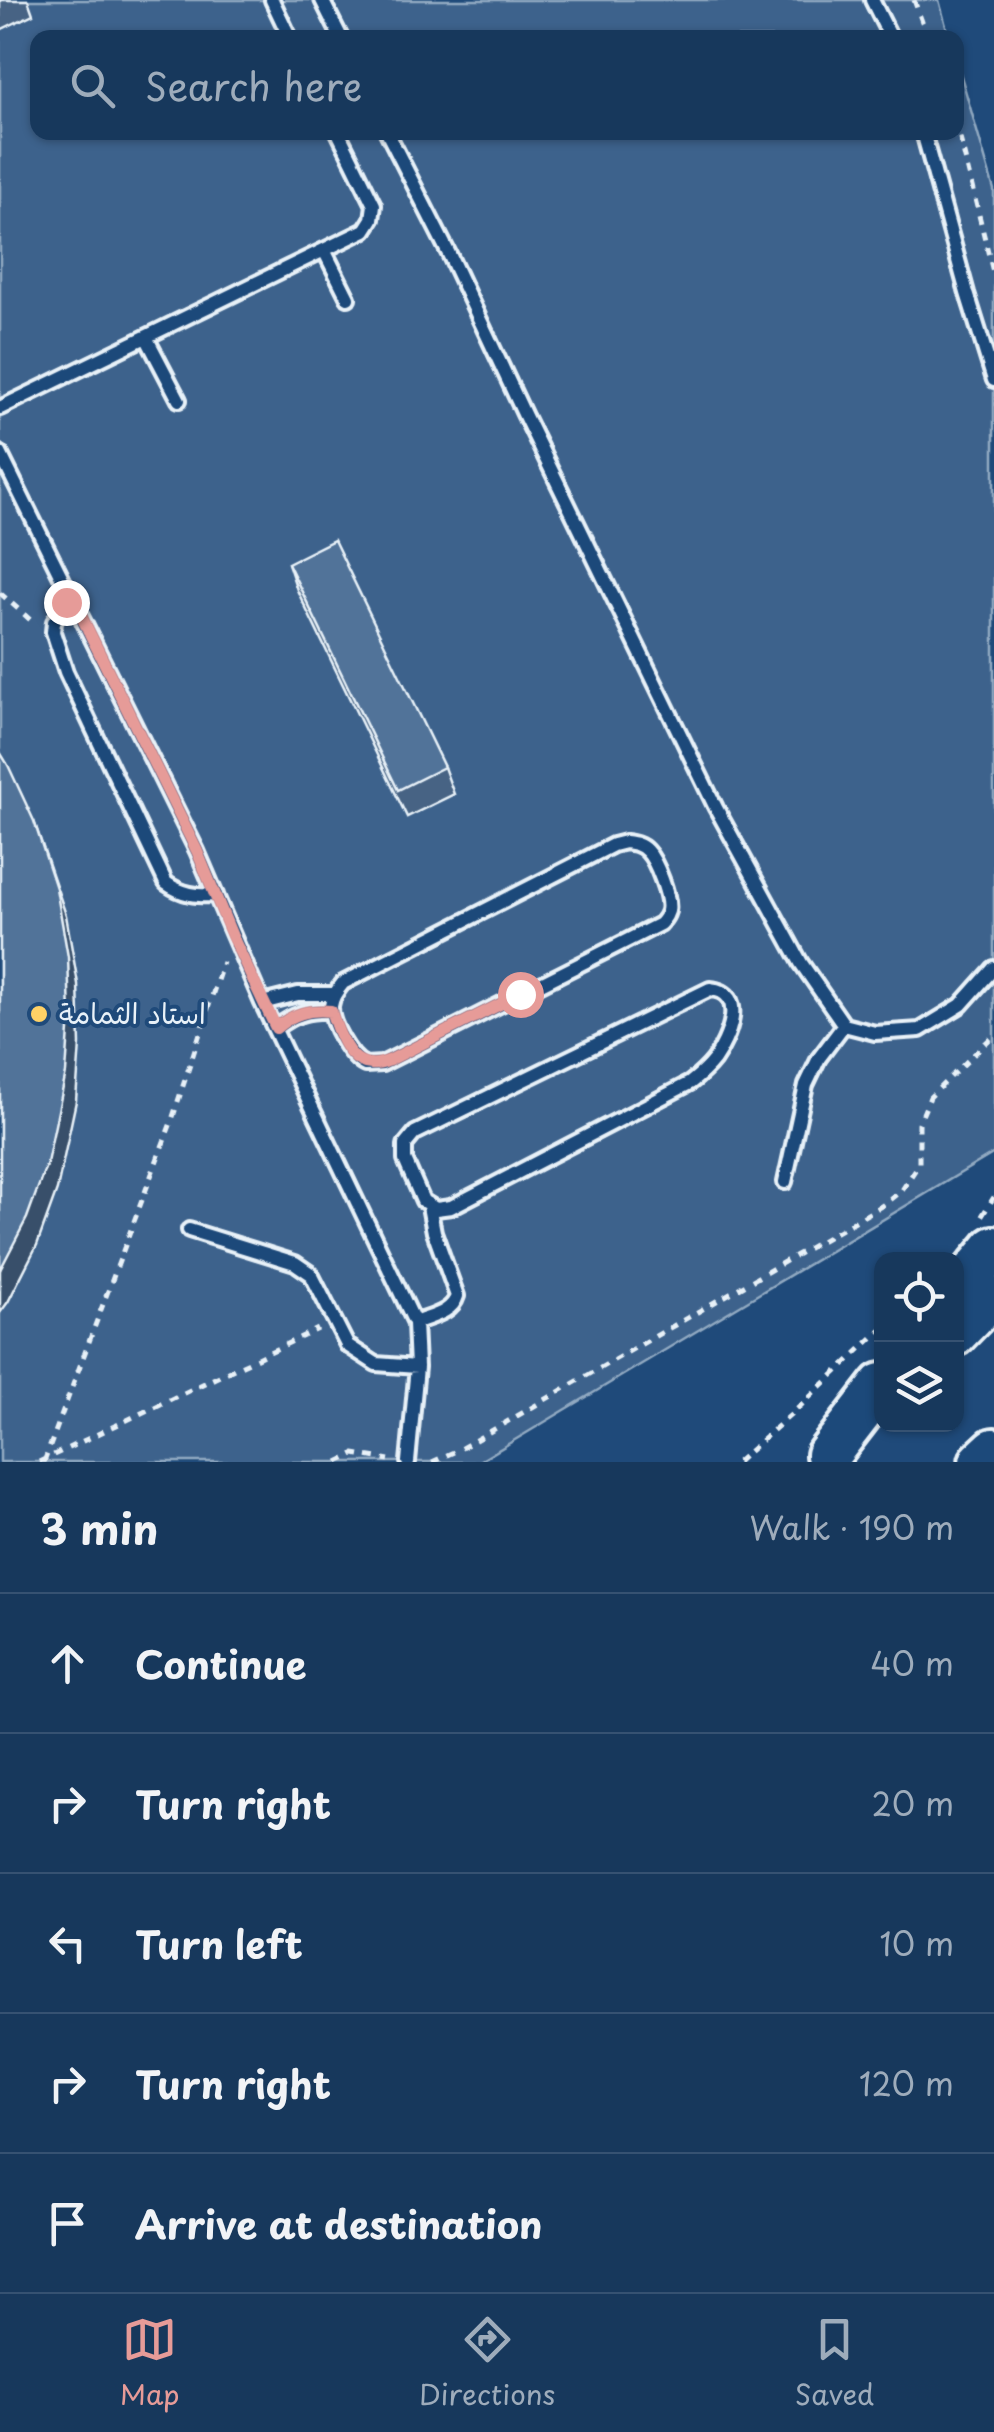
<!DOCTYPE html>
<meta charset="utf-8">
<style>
:root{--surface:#17385c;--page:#203f62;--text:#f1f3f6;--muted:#9eacbb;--line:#365272;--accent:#e69b98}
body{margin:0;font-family:"Playpen Sans","Playpen Sans Arabic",sans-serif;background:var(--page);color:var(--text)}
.controls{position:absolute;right:30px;bottom:30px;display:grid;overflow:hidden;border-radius:20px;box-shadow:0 2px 8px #0004}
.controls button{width:90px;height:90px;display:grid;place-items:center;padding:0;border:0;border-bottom:2px solid var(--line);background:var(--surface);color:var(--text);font:50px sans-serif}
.stop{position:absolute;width:30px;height:30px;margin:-22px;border:8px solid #e69b98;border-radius:50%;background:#fff}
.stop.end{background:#e69b98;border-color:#fff;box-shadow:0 2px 10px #0008}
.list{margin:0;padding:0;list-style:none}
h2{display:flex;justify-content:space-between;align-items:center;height:130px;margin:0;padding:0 40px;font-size:42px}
h2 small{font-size:32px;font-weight:400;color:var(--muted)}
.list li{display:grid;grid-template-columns:65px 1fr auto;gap:30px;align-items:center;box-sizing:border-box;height:140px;padding:0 40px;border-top:2px solid var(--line)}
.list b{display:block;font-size:38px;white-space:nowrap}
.list em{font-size:32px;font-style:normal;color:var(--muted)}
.icon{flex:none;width:55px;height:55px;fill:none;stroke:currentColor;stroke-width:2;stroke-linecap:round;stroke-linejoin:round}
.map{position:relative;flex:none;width:994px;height:1462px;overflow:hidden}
.search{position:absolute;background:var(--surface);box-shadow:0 2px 8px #0004;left:30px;right:30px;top:30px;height:110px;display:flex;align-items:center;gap:25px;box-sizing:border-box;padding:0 35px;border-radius:20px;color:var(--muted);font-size:38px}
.sheet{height:830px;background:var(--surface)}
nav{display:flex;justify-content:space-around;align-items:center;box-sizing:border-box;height:140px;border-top:2px solid var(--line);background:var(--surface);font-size:28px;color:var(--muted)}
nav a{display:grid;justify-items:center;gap:5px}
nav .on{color:var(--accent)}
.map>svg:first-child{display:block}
</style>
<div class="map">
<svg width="994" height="1462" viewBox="0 0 994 1462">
<rect width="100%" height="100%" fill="#1f4a7a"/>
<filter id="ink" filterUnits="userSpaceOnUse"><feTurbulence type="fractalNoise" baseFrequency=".01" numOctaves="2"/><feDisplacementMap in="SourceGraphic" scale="20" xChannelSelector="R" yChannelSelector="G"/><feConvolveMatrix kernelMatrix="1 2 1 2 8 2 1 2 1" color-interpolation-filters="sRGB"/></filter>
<g filter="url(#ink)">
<!-- green -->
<path fill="#3c628c" stroke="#92aac2" stroke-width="2.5" d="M0 0H939L949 37 38 38V132H956L957 62 994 190V1153L478 1462H0Z"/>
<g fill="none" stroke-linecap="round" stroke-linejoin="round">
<!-- service casing -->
<g stroke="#e8f1f8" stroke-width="20">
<path id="service" d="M272 0 290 38
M322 0 341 38
M872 0 891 38
M387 132 449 254 525 416 716 808 801 963 844 1025 875 1033 920 1030 961 1005 994 968
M923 132 967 293 994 380
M324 250 348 298
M146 337 179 400
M0 408 365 230 372 219 374 205 338 132
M0 453 197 851 262 1003 415 1323 417 1367 408 1462
M70 593 54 622 53 632 66 672 166 883C183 895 196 896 216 895
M625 842C633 843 641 844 647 851 656 860 671 898 668 911 666 918 665 918 660 924L382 1064 365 1065C350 1058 330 1023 331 1006 332 997 337 990 343 983L613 845Z
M710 989C749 992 728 1040 714 1060 707 1069 699 1076 690 1083L451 1207 436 1209 423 1201 405 1160V1145L415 1133Z
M262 1003 298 994H335
M276 1028C293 1014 309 1010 331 1011
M785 1182 806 1085 819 1058 844 1025
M189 1230 295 1263 311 1274 347 1345 376 1364 417 1367
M415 1323C431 1316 452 1313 457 1296L434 1232 429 1206"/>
</g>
<!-- primary casing -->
<g stroke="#e8f1f8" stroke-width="45">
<path id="primary" d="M956 1336 994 1297"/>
</g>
<!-- motorway casing -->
<g stroke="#e8f1f8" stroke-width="50">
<path id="motorway" d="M956 1294 994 1248
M828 1455 882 1385
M981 1462 994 1450"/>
</g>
<!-- path -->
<path stroke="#e8f1f8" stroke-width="5" stroke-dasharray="8 8" stroke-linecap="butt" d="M914 0 928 38
M956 122 994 276
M0 593 35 624
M982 1216 994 1197
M39 1462 318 1329
M44 1462 172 1120 223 962
M338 1462 354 1454 389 1460
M432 1462 458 1450 883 1205 902 1190 919 1164V1123L930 1097 994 1035
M737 1462 794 1412 882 1329"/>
<!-- service -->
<use href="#service" stroke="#1f4a7a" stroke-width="12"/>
<!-- primary -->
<use href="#primary" stroke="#1f4a7a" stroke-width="38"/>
<!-- motorway -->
<use href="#motorway" stroke="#1f4a7a" stroke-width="42"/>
</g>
<!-- wall -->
<path fill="#466384" stroke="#e8f1f8" stroke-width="2.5" d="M0 0H28L33 14 0 30Z
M288 563 444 767 454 794 407 817 297 590Z"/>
<!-- shaded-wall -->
<path fill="#39506b" stroke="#e8f1f8" stroke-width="2.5" d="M34 821 66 915 78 984 80 1044 76 1101 57 1190 37 1245 8 1302 0 1313V1270Z"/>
<!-- building -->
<path fill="#517399" stroke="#e8f1f8" stroke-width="2.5" d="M334 540 444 767 398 790 288 563Z
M0 752 8 765 34 821 56 888 68 957 70 1016 66 1073 47 1163 27 1218 0 1270Z"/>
</g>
<g fill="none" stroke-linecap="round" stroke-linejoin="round" filter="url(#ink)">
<!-- route -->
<path stroke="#e69b98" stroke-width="12" d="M66 602 70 593 197 851 232 936 276 1028C293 1013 309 1009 331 1011 341 1040 352 1077 390 1060L520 994"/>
</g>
<!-- markers -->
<circle fill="#ffd166" stroke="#1f4a7a" stroke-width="4" cx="39" cy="1014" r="10"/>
<g text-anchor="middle" stroke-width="8" stroke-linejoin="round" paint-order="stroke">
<!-- poi labels -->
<g font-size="28" fill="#e8f1f8" stroke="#1f4a7a" text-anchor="start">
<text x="59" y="1024">استاد الثمامة</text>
</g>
</g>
</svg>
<div class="controls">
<button><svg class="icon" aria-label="locate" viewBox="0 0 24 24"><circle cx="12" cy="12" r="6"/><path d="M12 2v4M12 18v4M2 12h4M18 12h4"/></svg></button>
<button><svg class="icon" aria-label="layers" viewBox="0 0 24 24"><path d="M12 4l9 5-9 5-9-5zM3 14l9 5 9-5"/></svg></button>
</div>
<div class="stop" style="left:520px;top:994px"></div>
<div class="stop end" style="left:66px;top:602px"></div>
<div class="search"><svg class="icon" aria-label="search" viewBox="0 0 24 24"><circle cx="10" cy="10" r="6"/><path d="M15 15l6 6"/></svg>Search here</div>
</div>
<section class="sheet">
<h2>3 min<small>Walk · 190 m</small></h2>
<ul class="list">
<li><svg class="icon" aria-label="ahead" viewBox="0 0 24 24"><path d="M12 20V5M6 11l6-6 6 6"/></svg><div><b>Continue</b></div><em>40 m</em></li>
<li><svg class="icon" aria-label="right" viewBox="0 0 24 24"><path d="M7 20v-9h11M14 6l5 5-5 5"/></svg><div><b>Turn right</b></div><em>20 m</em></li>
<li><svg class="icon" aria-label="left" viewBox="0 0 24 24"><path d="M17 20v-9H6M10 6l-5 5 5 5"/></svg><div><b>Turn left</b></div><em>10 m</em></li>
<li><svg class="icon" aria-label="right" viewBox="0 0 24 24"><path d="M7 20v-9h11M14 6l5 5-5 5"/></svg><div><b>Turn right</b></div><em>120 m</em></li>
<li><svg class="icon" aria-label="arrive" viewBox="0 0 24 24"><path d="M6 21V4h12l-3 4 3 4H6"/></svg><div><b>Arrive at destination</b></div></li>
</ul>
</section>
<nav>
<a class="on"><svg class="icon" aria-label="map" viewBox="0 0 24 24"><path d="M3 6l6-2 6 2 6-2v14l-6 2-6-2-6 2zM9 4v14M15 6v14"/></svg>Map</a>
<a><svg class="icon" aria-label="directions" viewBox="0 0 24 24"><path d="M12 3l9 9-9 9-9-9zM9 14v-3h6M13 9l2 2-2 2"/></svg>Directions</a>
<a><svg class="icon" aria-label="saved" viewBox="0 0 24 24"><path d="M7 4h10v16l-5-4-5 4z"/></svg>Saved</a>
</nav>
